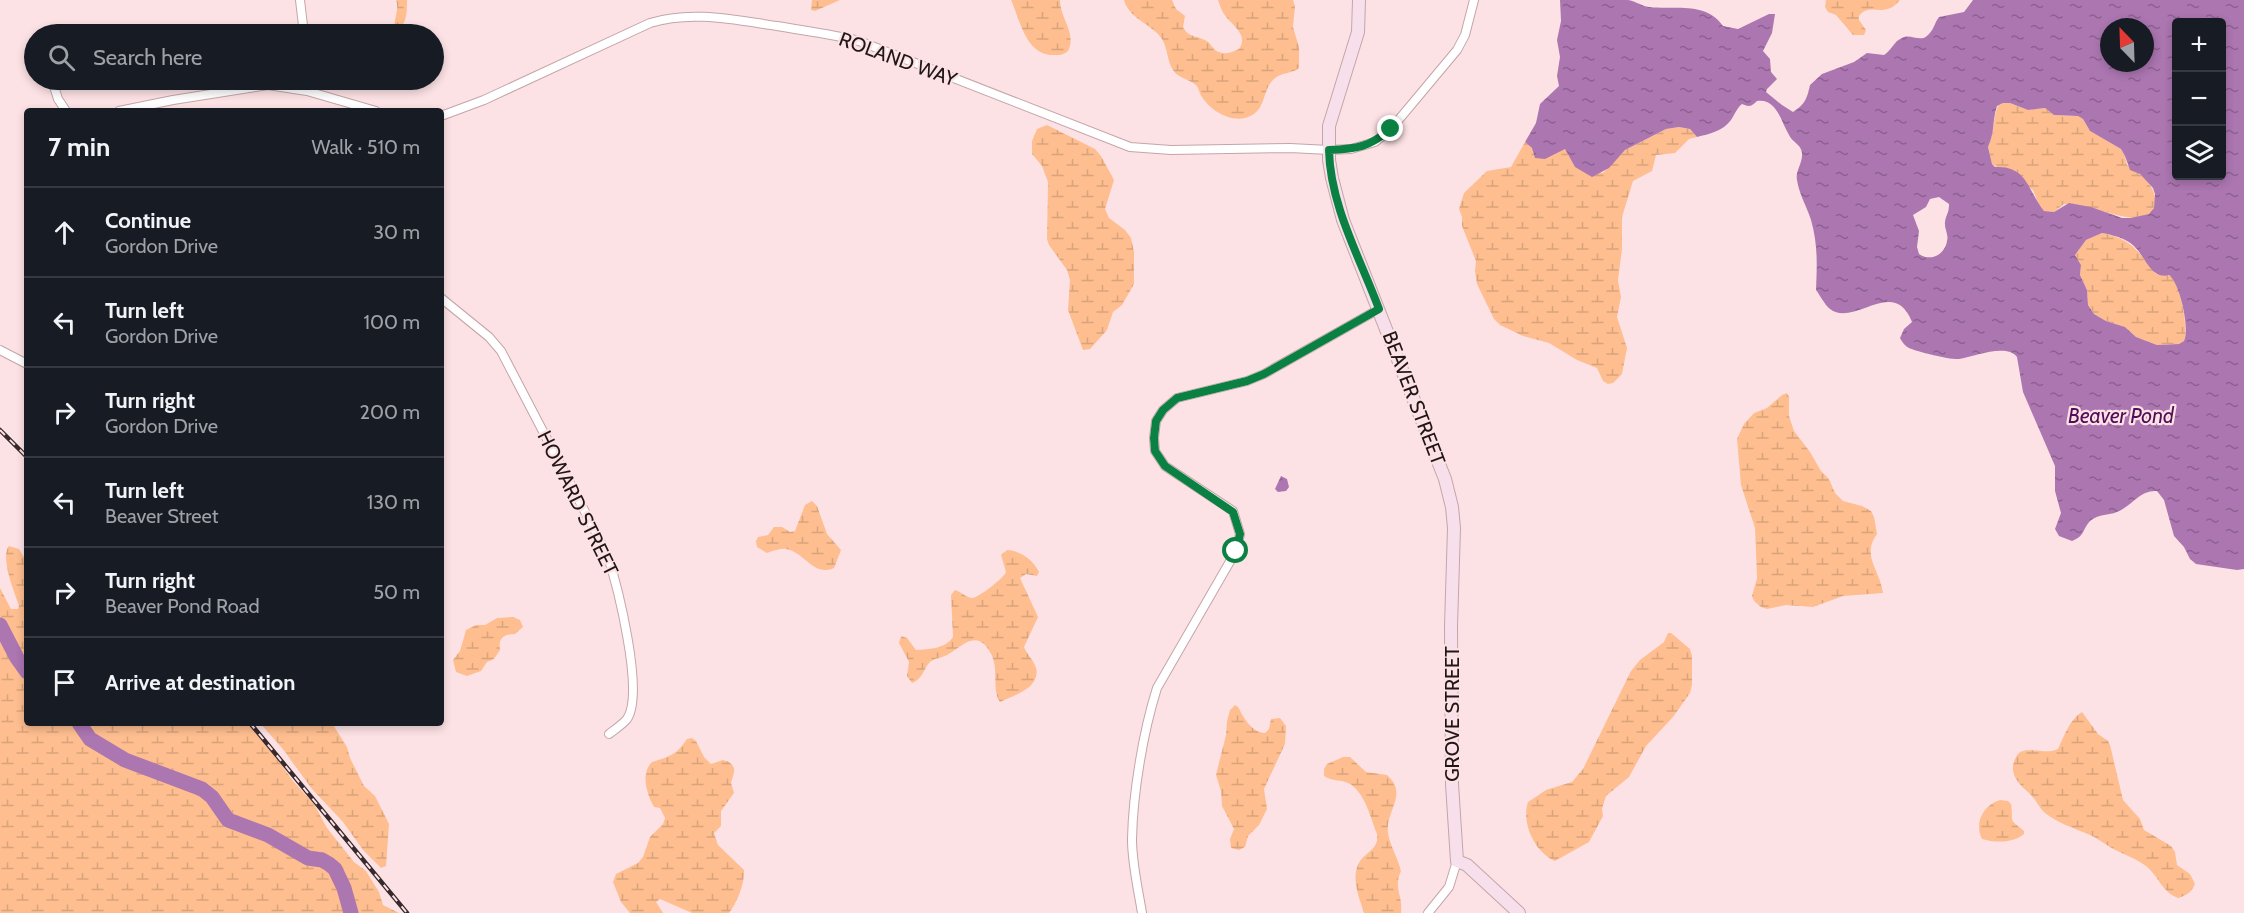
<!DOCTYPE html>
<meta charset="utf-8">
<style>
:root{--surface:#171b24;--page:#242831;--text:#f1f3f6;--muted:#9ea1a6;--line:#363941}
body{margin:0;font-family:Cabin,sans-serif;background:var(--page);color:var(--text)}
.controls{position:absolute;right:18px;top:18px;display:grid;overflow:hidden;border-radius:6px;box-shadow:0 3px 9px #0003}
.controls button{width:54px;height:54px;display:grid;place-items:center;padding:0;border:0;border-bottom:2px solid var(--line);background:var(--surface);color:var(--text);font:30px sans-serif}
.compass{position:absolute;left:2100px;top:18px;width:54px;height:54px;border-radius:50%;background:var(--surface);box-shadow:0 3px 9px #0003;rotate:337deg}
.stop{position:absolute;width:18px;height:18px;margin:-14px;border:4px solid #0b8043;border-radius:50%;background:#fff}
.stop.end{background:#0b8043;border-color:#fff;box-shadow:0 2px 6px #0008}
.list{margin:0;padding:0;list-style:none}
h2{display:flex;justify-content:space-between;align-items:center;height:78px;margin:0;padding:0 24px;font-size:26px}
h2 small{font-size:20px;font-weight:400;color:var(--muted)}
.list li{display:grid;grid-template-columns:39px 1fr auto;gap:18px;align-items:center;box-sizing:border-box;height:90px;padding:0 24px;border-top:2px solid var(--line)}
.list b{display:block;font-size:22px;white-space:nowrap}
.list p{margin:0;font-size:20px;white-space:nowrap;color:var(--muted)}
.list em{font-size:20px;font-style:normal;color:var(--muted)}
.icon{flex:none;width:33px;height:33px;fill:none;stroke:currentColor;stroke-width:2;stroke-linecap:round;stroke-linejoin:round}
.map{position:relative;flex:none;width:2244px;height:913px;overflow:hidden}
.search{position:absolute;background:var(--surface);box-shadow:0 3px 9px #0003;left:24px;top:24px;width:420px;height:66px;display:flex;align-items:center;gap:15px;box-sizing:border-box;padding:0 21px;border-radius:33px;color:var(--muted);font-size:22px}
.panel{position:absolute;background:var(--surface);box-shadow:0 3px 9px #0003;left:24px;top:108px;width:420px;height:618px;border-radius:6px}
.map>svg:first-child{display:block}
</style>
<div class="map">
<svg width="2244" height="913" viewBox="0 0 2244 913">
<defs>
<pattern id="wetland-marsh" width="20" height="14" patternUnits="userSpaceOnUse" patternTransform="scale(1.5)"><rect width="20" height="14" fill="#febe8f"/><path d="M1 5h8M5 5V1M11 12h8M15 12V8" fill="none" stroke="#d9a37b"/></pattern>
<pattern id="water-ripples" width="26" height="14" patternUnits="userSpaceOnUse" patternTransform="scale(1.5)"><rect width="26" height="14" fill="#ac76b1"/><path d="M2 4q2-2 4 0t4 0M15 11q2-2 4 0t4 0" fill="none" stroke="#8c608f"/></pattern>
</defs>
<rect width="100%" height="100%" fill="#fde2e5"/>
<!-- wetland -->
<path fill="url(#wetland-marsh)" d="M396 0H407C407 14 407 25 395 32 392 21 400 11 396 0Z
M812 0H840L815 11 811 10Z
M1011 0H1060C1060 19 1077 33 1068 51 1062 56 1058 55 1050 55 1025 52 1020 20 1011 0Z
M1124 0H1172L1176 9 1185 16 1183 27C1189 39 1199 35 1208 42 1212 45 1214 51 1219 52 1226 55 1232 52 1239 49 1249 34 1232 26 1224 14 1221 10 1220 5 1218 0H1293L1295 6 1293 27 1299 47V68C1292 74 1281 72 1274 79 1263 89 1266 105 1254 114 1237 126 1212 113 1202 97 1199 93 1199 88 1196 85 1189 79 1178 78 1173 70 1167 61 1168 49 1162 39 1152 24 1129 19 1124 0Z
M1826 0H1900C1883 20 1871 1 1859 16V20L1866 30 1864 35H1853L1836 15 1828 12 1825 7Z
M2003 103H2010L2028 110 2045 108 2054 115 2078 116 2083 119 2090 131 2121 149 2125 156 2127 165C2139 173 2155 184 2155 200 2155 232 2108 212 2092 208 2083 205 2073 205 2064 204L2054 212 2044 211 2039 205 2033 190 1992 164 1988 147C1995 132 1992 121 1998 106Z
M1047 125 1095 149 1101 156 1114 180 1105 209 1109 218 1125 230 1131 238 1134 252V284L1122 305 1113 312 1107 330 1090 349 1083 350 1068 310 1070 280 1067 270 1049 245 1047 239 1048 182 1042 166 1032 154V141L1037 129Z
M1679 127 1690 129 1697 137 1689 139 1675 153 1656 155 1652 171 1633 181 1622 217V249L1618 280 1621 297 1617 317 1627 348 1622 374 1613 383 1608 384 1603 381 1597 368 1577 360 1549 343 1523 336 1500 325 1494 319 1477 284 1475 271 1476 261 1462 226V217L1459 209 1464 193 1487 171 1511 167 1525 142 1532 148 1534 151 1565 149 1575 167 1603 173 1625 150 1666 129Z
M2102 233C2132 239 2138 251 2156 274 2160 275 2167 274 2170 276 2180 281 2189 331 2184 341L2179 344 2157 345 2136 337 2125 327 2106 321 2094 314 2088 305 2087 290 2080 275 2081 265 2075 255 2086 240Z
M1787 393 1789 397V416L1794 431 1810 452 1821 471 1829 479 1835 493 1843 501 1862 506 1871 511 1874 517 1877 534C1861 556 1880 570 1883 593L1843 596 1813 607 1786 605 1767 609 1761 607 1754 601 1752 596 1757 578 1755 528 1741 485 1737 439 1744 424 1754 413 1767 408 1782 395Z
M812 501 817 506 827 534 841 550 834 568C813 577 806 553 786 549 780 548 773 551 767 553L757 547 756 541 758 537 768 535 774 527H782L790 532 795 531 805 505Z
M9 546 19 549 27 562V723H251L293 781 314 804 327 828 354 862 366 871 379 892 383 905 399 913H0V588L11 609H18L19 605C14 592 0 556 9 546Z
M1007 550C1021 551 1033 560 1039 572L1037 576 1026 574 1020 578 1038 617 1024 647C1027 655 1034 660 1036 668 1041 688 1013 696 1000 702 991 689 1000 668 990 652 976 628 962 647 947 655 942 658 934 658 930 662 923 669 923 679 912 683L907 676 909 662 899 643 901 636 907 638 916 650C929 649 945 649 953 637L951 595 955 590C962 592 966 598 973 598 979 597 1004 578 1006 572L1001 555Z
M513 617 520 620 523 627 515 634C504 634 498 638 500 650L494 659 487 662 481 671 467 676 456 672 453 660 460 651 466 630 476 625H485L497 618Z
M1668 633H1671L1690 649 1692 656V685L1690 693 1673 717 1646 746 1629 777 1606 796 1602 809 1603 816 1589 842 1555 861C1535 852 1521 824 1528 802L1546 790 1572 782 1583 769 1631 671 1640 660 1664 642Z
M1235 705 1238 707C1244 718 1251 732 1265 733L1269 729 1271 719 1280 718 1286 726 1285 744 1264 789 1267 809 1259 825 1248 836 1245 847 1239 850 1231 848 1230 839 1234 829 1222 806 1221 791 1216 775 1226 735 1227 721 1230 710Z
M2082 712 2098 734 2108 741 2110 745 2123 800 2140 819 2144 830 2171 846 2175 852 2177 865 2190 874 2195 884C2192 892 2186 896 2178 898 2160 891 2158 873 2143 864 2133 857 2120 853 2110 847 2103 843 2097 838 2090 835 2074 828 2059 824 2045 813 2039 808 2036 800 2031 795 2019 784 2007 774 2016 757 2022 743 2045 756 2058 749 2064 736 2070 719 2082 712Z
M260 723H332L347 747 350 758 364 786 375 796 389 824 386 866 381 868 363 850 343 822 312 789 282 748Z
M692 738 696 741 704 757 711 764 723 760 729 762C738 769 733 774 731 783L734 793 721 811V826L714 833 718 845 744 870C745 883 737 903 729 913H692L660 899 656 902 663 913H630L621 902 613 882 616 874 638 863 643 857 650 837 663 824 665 818 660 808 654 807C647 794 640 774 652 762 671 756 676 755 687 739Z
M1343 757H1350L1366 772 1387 775C1409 795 1385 810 1388 833 1390 846 1398 858 1401 871 1393 889 1403 894 1401 913H1364C1359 897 1350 877 1360 861 1367 851 1379 849 1377 834 1371 819 1365 793 1350 784 1342 779 1332 782 1324 776V769L1327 764Z
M2000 800 2008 801 2011 804C2014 824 2007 817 2024 831V834C2014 843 1995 843 1982 839 1974 823 1983 805 2000 800Z"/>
<!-- water -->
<path fill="url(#water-ripples)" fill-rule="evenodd" d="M1560 0C1582 0 1605 0 1627 0 1634 0 1641 6 1649 7 1675 10 1706 1 1723 26L1738 29 1769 14H1775L1772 33 1763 51 1770 59 1771 72 1777 79 1767 89 1766 92 1782 105 1793 112C1805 104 1807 99 1810 85L1822 74 1854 62 1867 53 1884 55C1891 51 1894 41 1902 38 1911 33 1921 44 1929 34 1934 29 1935 22 1939 17L1964 12 1973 0H2244V569L2237 570 2196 564 2190 559 2184 547 2174 536 2164 500 2157 491C2141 490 2134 503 2121 510 2112 516 2099 513 2090 521 2082 530 2085 536 2072 541L2059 536 2055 529 2061 513 2055 491V466L2023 392 2017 357C2006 343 1974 357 1959 359 1951 360 1918 352 1909 348 1905 346 1902 342 1900 338L1904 329 1912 322C1894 275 1854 328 1830 309 1824 304 1820 295 1816 290 1817 265 1818 244 1811 220 1807 207 1799 194 1797 180 1795 171 1803 163 1802 153 1801 144 1793 143 1789 135 1781 122 1777 98 1757 101 1751 107 1749 107 1742 104 1737 108 1735 114 1731 120 1723 131 1709 134 1697 137L1690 129 1679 127 1666 129 1625 150 1609 168 1592 177 1575 167 1565 149 1545 159 1535 158 1532 148 1525 142 1536 123 1540 104 1559 86 1557 76 1560 57 1557 40 1561 21ZM2176 22H2222V176H2176ZM2109 27H2145V63H2109ZM2003 103H2010L2028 110 2045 108 2054 115 2078 116 2083 119 2090 131 2121 149 2125 156 2130 170 2140 174 2153 188 2155 194 2154 208 2149 214 2131 218H2122L2091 207 2069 203 2054 212 2044 211C2028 192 2028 165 1995 167L1992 164 1988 147C1995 132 1992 121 1997 106ZM1939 197 1949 204C1949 214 1946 214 1945 222 1944 228 1949 235 1947 241 1945 255 1930 262 1919 254L1917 247 1919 231 1913 215 1926 207 1930 199ZM2102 233C2113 235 2126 238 2134 246 2145 256 2151 280 2169 275 2180 283 2190 329 2184 341L2179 344 2157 345 2136 337 2125 327 2106 321 2094 314 2088 305 2087 290 2080 275 2081 265 2075 255 2086 240Z
M1281 476 1287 479 1289 487 1286 491 1278 492 1275 489Z"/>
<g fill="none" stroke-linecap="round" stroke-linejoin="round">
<!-- river -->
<path stroke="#ac76b1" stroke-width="15" d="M0 625 17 658 27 672
M79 723 90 739 125 760 202 789 212 797 228 820 268 835 308 858 322 860 329 864 335 869 344 888 351 913"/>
<!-- street casing -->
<g stroke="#c4a5a8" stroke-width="10">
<path id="street" d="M300 0 304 34
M52 80 58 99 66 111
M307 80V91
M119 111 173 100 268 85 307 91 376 111
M441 116 484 100 650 23C691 10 735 20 777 26 805 31 831 34 859 41L1130 147 1171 150 1290 148 1329 150 1351 149 1375 142 1391 129 1457 50 1465 35 1474 0
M441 298 489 337 501 351 607 554C617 584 645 693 627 719 622 725 614 730 609 734
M0 350 27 364
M1142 913C1138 888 1132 864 1132 839 1133 793 1143 732 1157 688L1236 551 1240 534 1233 511 1165 466 1155 451 1154 438 1156 421 1163 410 1177 398 1247 381 1264 374 1379 309
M1428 913 1449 887 1457 861"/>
</g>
<!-- secondary casing -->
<g stroke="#c4a5a8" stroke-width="14">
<path id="secondary" d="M1359 0 1358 32 1329 126V160L1332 178 1343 220 1445 479 1452 507 1454 528 1451 626 1452 784 1457 861 1467 865 1519 913"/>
</g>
<!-- street -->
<use href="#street" stroke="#fff" stroke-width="8"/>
<!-- secondary -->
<use href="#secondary" stroke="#f7e0ec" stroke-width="12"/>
<!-- rail casing -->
<g stroke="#372a2c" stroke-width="4.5">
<path id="rail" d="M0 430 27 457
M250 723 407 913"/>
</g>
<!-- rail -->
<use href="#rail" stroke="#fde2e5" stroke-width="2" stroke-dasharray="7" stroke-linecap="butt"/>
</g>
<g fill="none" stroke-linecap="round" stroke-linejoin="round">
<!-- route -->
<path stroke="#0b8043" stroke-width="8" d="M1236 551 1240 534 1233 512 1165 466 1155 451 1154 438 1156 421 1163 410 1177 398 1247 381 1264 374 1379 309C1360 258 1330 205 1329 150 1357 149 1369 147 1391 129"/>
</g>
<g text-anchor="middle" stroke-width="4.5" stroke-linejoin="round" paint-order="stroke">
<!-- street labels -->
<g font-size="20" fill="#211617" stroke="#fde2e5">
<text transform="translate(898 59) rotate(20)" y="7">ROLAND WAY</text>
<text transform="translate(1414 398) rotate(69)" y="7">BEAVER STREET</text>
<text transform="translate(578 503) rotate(64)" y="7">HOWARD STREET</text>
<text transform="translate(1452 714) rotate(-90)" y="7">GROVE STREET</text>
</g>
<!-- water labels -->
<g font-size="21" font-style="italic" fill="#520d59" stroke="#fde2e5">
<text x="2121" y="423">Beaver Pond</text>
</g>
</g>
</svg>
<div class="controls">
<button>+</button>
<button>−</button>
<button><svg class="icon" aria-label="layers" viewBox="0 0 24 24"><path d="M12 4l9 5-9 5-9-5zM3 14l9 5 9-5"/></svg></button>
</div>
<svg class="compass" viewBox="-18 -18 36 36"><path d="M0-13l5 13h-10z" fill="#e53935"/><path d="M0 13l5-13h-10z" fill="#9ea1a6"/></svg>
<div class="stop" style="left:1236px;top:551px"></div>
<div class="stop end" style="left:1391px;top:129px"></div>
<div class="search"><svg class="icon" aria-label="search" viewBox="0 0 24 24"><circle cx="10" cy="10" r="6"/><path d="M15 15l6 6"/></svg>Search here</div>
<section class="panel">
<h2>7 min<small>Walk · 510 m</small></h2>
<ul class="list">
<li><svg class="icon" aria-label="ahead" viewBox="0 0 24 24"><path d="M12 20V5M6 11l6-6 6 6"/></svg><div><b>Continue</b><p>Gordon Drive</p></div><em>30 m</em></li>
<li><svg class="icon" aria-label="left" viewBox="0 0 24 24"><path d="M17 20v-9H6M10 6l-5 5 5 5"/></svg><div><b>Turn left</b><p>Gordon Drive</p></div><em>100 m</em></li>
<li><svg class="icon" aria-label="right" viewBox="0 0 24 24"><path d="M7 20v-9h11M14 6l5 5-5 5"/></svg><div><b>Turn right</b><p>Gordon Drive</p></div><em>200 m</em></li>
<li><svg class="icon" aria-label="left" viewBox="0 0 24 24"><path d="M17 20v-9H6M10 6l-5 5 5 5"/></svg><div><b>Turn left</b><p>Beaver Street</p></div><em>130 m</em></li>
<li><svg class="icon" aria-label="right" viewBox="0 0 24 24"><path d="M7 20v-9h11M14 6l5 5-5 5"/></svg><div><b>Turn right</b><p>Beaver Pond Road</p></div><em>50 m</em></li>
<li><svg class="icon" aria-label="arrive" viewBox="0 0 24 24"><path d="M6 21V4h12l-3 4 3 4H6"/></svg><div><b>Arrive at destination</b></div></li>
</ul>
</section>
</div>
